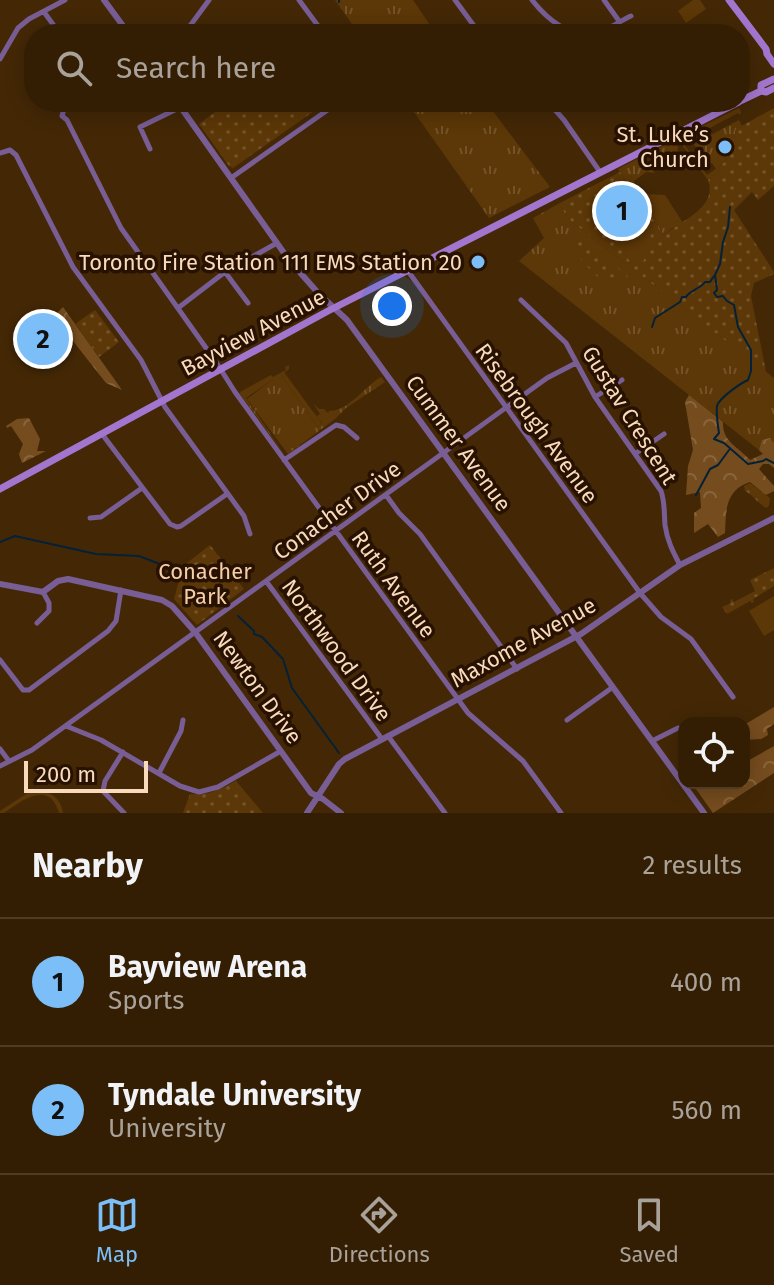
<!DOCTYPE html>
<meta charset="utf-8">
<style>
:root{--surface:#331e04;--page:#3e2b13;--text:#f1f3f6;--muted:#a9a29a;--line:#4e3c26;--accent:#7bbef8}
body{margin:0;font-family:"Fira Sans",sans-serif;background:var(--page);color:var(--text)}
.controls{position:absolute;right:24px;bottom:24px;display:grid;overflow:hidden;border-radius:16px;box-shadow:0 4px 20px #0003}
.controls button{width:72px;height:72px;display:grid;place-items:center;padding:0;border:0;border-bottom:2px solid var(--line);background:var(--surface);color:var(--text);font:40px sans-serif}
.scale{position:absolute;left:24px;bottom:20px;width:124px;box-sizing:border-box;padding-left:8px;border:4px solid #f9dabc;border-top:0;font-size:22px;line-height:28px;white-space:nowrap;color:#f9dabc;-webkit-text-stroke:6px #271100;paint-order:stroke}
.you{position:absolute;left:392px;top:306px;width:28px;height:28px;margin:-20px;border:6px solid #fff;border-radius:50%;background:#1a73e8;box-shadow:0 0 0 12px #1a73e833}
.badge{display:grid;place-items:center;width:52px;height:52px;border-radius:50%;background:var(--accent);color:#111;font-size:26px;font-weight:700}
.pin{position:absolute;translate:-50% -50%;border:4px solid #fff;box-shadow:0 2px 8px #0006}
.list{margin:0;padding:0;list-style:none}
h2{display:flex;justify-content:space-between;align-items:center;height:104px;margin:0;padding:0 32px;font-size:34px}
h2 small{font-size:26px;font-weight:400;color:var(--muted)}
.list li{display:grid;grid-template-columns:52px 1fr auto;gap:24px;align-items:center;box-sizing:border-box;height:128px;padding:0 32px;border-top:2px solid var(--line)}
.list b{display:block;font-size:30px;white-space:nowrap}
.list p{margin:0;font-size:26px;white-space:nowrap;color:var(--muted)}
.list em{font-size:26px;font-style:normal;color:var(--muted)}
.icon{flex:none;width:44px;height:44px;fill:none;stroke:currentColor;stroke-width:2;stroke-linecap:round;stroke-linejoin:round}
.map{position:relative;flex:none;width:774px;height:813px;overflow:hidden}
.search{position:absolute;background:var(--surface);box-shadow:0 4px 20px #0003;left:24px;right:24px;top:24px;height:88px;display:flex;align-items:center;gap:20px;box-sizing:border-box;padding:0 28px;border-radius:32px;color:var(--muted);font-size:30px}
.sheet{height:360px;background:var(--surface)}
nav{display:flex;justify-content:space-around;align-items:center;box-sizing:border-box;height:112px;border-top:2px solid var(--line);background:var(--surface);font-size:22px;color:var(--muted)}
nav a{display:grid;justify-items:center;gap:4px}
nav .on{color:var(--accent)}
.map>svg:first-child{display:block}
</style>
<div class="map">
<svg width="774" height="813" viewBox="0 0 774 813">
<defs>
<pattern id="grass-tufts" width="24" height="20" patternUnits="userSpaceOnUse" patternTransform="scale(2)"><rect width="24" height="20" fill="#5c3707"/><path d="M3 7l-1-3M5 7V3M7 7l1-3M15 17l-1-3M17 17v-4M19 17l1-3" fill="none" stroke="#745329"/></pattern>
<pattern id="forest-crowns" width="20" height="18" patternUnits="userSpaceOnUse" patternTransform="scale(2)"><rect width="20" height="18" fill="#754c1e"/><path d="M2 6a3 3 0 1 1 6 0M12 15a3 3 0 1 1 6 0" fill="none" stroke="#89653d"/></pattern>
<pattern id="park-dots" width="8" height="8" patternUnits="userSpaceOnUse" patternTransform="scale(2)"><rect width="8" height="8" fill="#5c3707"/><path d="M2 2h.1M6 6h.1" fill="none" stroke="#745329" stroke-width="1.8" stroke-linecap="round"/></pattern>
</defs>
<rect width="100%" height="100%" fill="#442806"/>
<!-- grass -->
<path fill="url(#grass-tufts)" d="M335 0H413L436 34H359Z
M407 102H486L550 187 489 218Z
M739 108 741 112 740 115 738 113 689 139 685 137 684 135Z
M739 120 742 126 736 129 730 156 718 168 719 172 708 180 680 142H682L707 175 716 169 712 163 707 166C701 161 699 152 694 144Z
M672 141 678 147 677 154 665 164 657 161 651 155 652 151Z
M641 157 645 158 655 173 646 172 634 181 635 189 640 194 665 195 683 223 672 228 664 235 618 169Z
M558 204 571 221 774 378V462L519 261 544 238 533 218Z
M289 365V369L281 375 318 427 322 423 310 409 317 416 320 414 313 403 319 409H324L328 413 329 411C349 411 365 386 381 377L385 382 346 408 335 419 288 454 247 399 276 377 246 398 284 454 240 394V392L271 375 273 377 286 370 285 367Z"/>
<!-- forest -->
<path fill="url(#forest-crowns)" d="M63 307 122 390 106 383 73 341 57 313Z
M689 395 723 422C722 442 739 447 750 460L763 454 759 450 762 440 770 438 774 443V468L769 464H763L759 469 774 486V491L766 495 750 482C725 490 726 511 725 533L718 537 708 524 694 533V513L701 508 700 492 686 495 688 466 693 450 685 402Z
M29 418 40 439 37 451H46L22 463 19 454 23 444 11 426 7 428 6 426 17 419Z
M774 707V724L767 729 768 735 761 739 744 740V725Z
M774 746V773L713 813 696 789 707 783H744V763Z"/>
<!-- park -->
<path fill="url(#park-dots)" d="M211 102H327L233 168 229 166 199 124 215 112 210 104Z
M774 108V186L758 200 752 192 734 210 774 272V274L754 283 751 296 766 372 571 221 558 204 620 172 664 235C681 220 718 208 708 180L719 172 718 168 730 156 736 129Z
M577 235 627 275 628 279 625 281 614 277 601 280C587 266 571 255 577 235Z
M95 310 119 342 99 357 75 324Z
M750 483 770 498 769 505 767 508C758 504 753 495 745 491L744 486Z
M210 545 244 589 197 625 174 599 183 566Z
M774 568V586L753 599 754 602 752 603 750 601 727 614 722 607 731 603 730 600 732 599 734 602 755 591 750 580Z
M236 781 263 813H183L190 794C208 796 221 789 236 781Z"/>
<!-- pitch -->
<path fill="#5c3707" d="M693 0H700L706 9 686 23 678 11Z
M642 225 649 230 653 245 640 266H634L613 240Z
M284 372 322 424 318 427 281 375Z
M774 596V630L764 636 749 611Z
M38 790C52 792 61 799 63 813H59C49 779 22 801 4 813H0V811L29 792Z"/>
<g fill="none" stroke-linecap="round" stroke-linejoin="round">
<!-- stream -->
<path stroke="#042137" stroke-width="2" d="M339 2V0
M730 207 728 227 723 242 720 264 715 275 717 290 714 293 717 297 723 296 727 301 734 305 738 327 751 350V371L748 380C741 383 719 398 717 406 716 414 718 426 719 433L714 439 724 443 748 464 763 461 766 459 774 463
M652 327 655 318 680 302 682 297H686C690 290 700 289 705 282H710L714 276
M696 495 710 469 718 465 729 450
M0 542 15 536 96 554 139 556 165 566 197 568 214 575
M238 616 254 631V634L262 637 283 659 292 688 339 753"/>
<!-- minor -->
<path stroke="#785e95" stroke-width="5" d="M299 0 324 34
M455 0 480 34
M532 0C546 18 571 40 596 33 608 30 620 21 631 16
M604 0 619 21
M44 12 60 34
M184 34 209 0
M0 59 18 28 29 19 65 0
M78 102 64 109 62 116 67 120 121 228 216 362 235 392 468 713 523 761 561 813
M548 102 564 120 600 172
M150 149 140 127 181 107
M0 153 10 150 16 155 73 267 141 360 165 407 244 516 250 534
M231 178 339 102
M408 271 640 593 661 617 691 639 733 697
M225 272 248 303
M521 300 566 343 595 397 661 491C665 502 664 513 665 525 667 540 673 552 680 565
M178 308 225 272 277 243
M595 397 622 380
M102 434 170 524 177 527 181 526 227 494
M635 454 664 434
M284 460 336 425 344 427 357 438
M386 495 399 513 420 534 517 669
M90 518 101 517 142 488
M266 581 382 739
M37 623 49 611V603L43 592
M0 660 23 690H29L108 631 116 621 121 590
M567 720 613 687
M66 726 101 740 180 786 199 792 218 787 281 751
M388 736 445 813
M652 741 678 728
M0 749 9 761
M123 752 105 781 103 791 124 813
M0 766 32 750 547 378 576 363
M159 773 181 731 183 720"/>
<!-- tertiary -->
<path stroke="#785e95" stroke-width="6" d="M104 0 129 34
M177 102 289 260 319 294 347 320 704 813
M0 584 43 592 58 581 68 579 162 600 172 606 195 632 311 793 323 799 341 813
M307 813 339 764 345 759 581 634 680 565 774 518"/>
<!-- secondary -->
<path stroke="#a276ce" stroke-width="7" d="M729 0 766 49 767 54 774 64
M761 91V85L774 79
M740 101 761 91 766 92 774 88
M0 489 328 311 739 102"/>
</g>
<!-- markers -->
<g fill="#7bbef8" stroke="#271100" stroke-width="3">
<circle cx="725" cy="147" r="8"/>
<circle cx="478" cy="262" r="8"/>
</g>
<g text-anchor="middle" stroke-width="7" stroke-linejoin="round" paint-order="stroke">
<!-- poi labels -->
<g font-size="22" fill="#f9dabc" stroke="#271100" text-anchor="end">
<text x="709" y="142">St. Luke’s<tspan x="709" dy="25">Church</tspan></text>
<text x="462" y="270">Toronto Fire Station 111 EMS Station 20</text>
</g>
<!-- street labels -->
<g font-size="22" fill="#f9dabc" stroke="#271100">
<text transform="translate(253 332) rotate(-28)" y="8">Bayview Avenue</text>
<text transform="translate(630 415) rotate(58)" y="8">Gustav Crescent</text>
<text transform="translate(537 423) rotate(54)" y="8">Risebrough Avenue</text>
<text transform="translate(459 443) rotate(54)" y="8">Cummer Avenue</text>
<text transform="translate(337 510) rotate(-36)" y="8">Conacher Drive</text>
<text transform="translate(394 584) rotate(54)" y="8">Ruth Avenue</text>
<text transform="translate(523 642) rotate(-29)" y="8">Maxome Avenue</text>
<text transform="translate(337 650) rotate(54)" y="8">Northwood Drive</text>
<text transform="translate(258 687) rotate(54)" y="8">Newton Drive</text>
</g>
<!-- park labels -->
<g font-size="22" fill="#f5cea8" stroke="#271100">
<text x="205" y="579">Conacher<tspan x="205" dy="25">Park</tspan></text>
</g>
</g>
</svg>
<div class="controls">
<button><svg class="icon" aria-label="locate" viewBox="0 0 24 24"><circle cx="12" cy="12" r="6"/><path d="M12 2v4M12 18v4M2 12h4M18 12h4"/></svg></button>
</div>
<div class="scale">200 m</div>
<div class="you"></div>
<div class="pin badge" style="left:622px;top:211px">1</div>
<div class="pin badge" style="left:43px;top:339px">2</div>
<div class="search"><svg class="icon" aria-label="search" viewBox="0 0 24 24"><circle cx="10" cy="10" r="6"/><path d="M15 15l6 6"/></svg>Search here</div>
</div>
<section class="sheet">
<h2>Nearby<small>2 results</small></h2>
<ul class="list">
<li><span class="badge">1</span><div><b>Bayview Arena</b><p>Sports</p></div><em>400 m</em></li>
<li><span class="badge">2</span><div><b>Tyndale University</b><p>University</p></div><em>560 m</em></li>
</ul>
</section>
<nav>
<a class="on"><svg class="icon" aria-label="map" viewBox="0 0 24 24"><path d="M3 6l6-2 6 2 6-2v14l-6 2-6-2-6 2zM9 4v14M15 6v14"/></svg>Map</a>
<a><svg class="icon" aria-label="directions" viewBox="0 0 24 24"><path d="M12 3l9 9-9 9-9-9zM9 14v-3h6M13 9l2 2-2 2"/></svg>Directions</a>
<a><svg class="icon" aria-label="saved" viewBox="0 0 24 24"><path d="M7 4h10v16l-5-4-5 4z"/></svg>Saved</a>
</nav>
